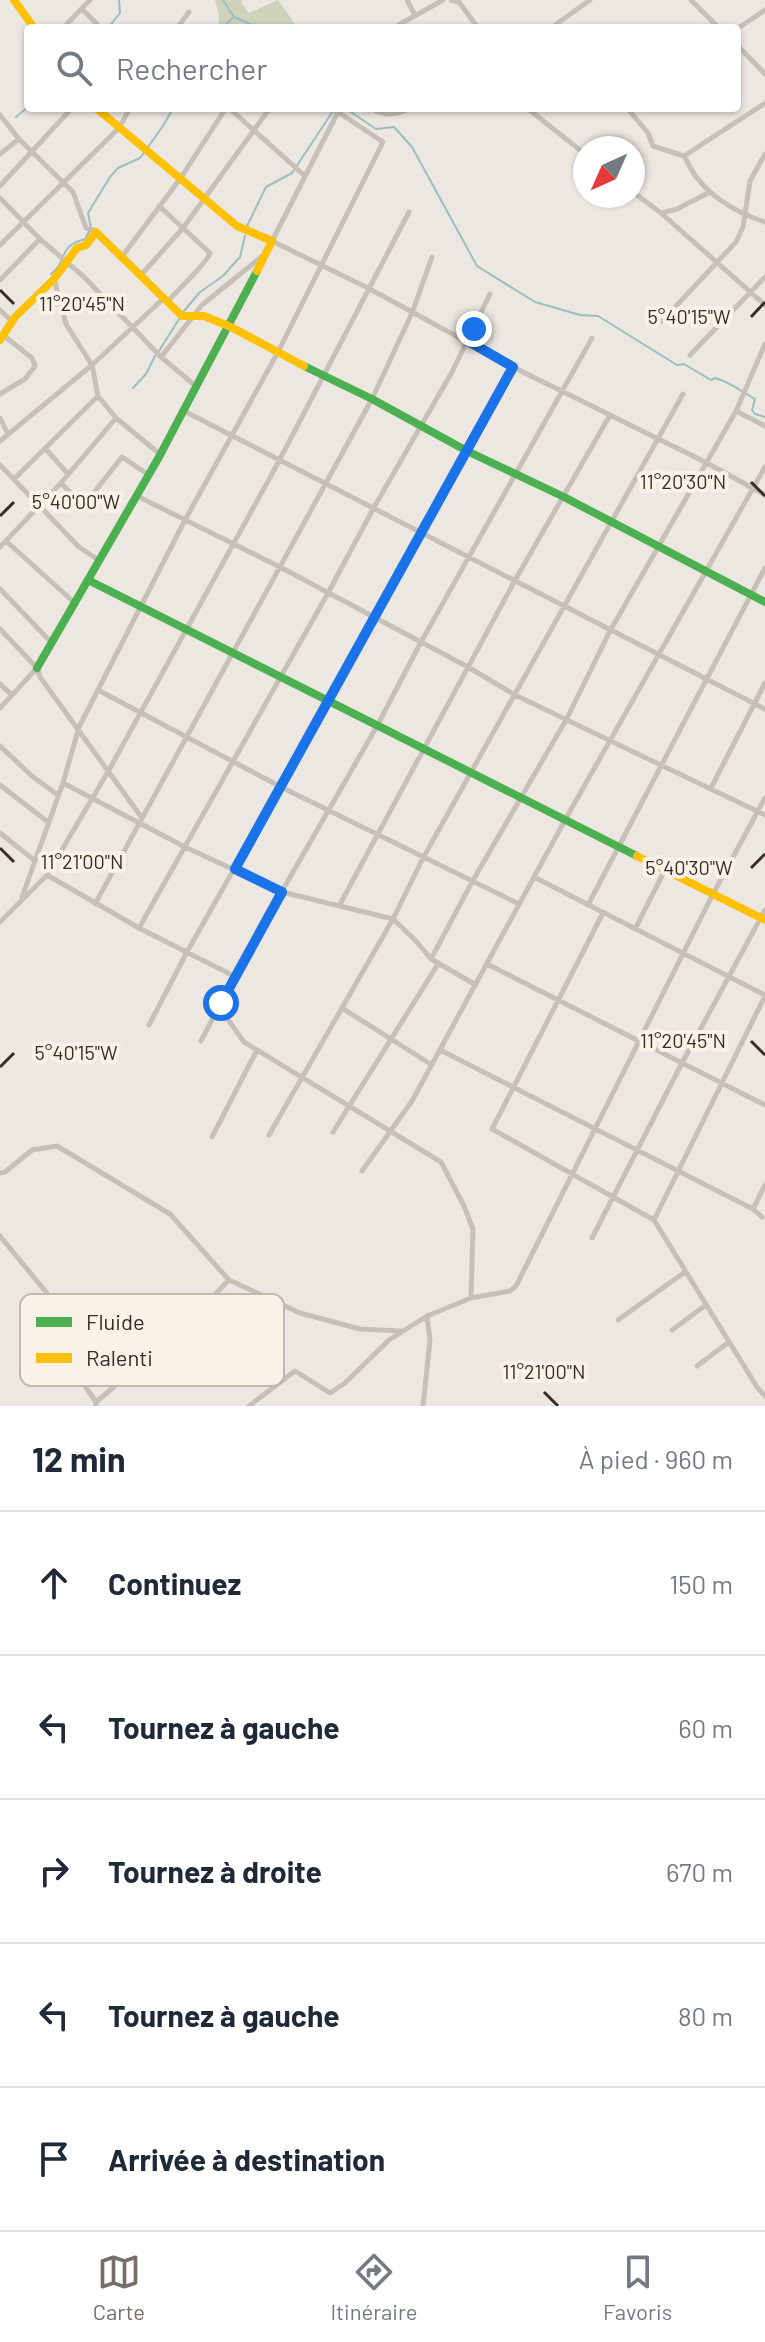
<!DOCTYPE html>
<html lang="fr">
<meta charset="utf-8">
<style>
:root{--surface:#fff;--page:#f2f2f3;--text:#1f2937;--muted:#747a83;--line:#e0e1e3;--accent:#776e68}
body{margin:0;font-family:Barlow,sans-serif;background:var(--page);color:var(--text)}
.compass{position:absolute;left:573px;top:136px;width:72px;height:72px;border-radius:50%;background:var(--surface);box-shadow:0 2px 6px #0004;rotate:225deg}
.stop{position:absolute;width:24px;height:24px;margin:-18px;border:6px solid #1a73e8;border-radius:50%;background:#fff}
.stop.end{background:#1a73e8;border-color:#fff;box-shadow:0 2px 8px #0008}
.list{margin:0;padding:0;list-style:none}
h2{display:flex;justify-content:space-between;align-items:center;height:104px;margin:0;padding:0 32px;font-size:34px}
h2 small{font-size:26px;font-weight:400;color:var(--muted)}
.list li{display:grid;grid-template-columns:52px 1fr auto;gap:24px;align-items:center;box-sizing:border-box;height:144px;padding:0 32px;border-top:2px solid var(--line)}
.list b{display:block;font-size:30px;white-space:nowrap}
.list em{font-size:26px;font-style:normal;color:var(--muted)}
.icon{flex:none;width:44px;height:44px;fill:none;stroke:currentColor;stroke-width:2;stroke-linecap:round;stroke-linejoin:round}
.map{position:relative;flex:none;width:765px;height:1406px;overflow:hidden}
.search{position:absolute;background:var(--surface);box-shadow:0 2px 6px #0004;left:24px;right:24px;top:24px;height:88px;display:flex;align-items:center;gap:20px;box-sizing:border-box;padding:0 28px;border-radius:8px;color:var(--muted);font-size:30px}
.sheet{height:824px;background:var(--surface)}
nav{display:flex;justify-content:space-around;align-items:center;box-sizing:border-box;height:112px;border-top:2px solid var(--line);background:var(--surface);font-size:22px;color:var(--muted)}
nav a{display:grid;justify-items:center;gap:4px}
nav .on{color:var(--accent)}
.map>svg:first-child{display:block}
</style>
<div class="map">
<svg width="765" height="1406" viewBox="0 0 765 1406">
<rect width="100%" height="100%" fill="#ede7e1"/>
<!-- green -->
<path fill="#ced3ba" d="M215 0H242L241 2 249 13 278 0 298 28H218L219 15Z"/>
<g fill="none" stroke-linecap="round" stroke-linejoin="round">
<!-- stream -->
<path stroke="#9bbebf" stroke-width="2" d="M223 0 234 17 259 28
M108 28 120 13 119 0
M222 28 233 18
M345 108 376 129 394 127 412 147 477 266 535 302 580 315 598 316 677 365 684 364 711 380 715 378C730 382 741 391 755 399L752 410 755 414 765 417
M16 117 28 107
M247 226 266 187 292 173 335 108
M51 274C69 261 56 247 85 239L91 228 88 213 110 177 118 168 140 158 163 126 173 108
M184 311 200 292 223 276 240 257 245 236
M159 351 179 319
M133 388 146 374 155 356"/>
<!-- street -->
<path stroke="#c7c0b9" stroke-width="5" d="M407 0 415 15
M451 0 459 2 478 28
M691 0 719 28
M82 9 97 24V28
M63 28 90 0
M177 28 189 12
M393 28 443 0
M551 28 590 0
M737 29 765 10
M737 45 765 74
M229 108 305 176
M340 108 272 241 368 288 513 367 707 463 765 495
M370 108C386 117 395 115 411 108
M527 108 585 154
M627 108 648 133 653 146 684 156C689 164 692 173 698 179 713 199 742 215 765 222
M0 115 19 139 73 192 86 228 93 230
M0 154 19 139
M684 156 765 103
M0 186 72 108
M633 192 661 213 765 305
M0 198 40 239 83 276 161 357 197 387
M159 206 210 253C208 262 176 292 167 302
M662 213 677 209 710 192
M0 245 119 128 130 108
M121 258 180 179 226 108
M141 275 183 228 270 108
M54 279 66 324 92 365 98 396 116 418 161 455
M0 280 40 239
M0 310 12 321
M662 321 736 242 743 227 750 181 765 154
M690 355 765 277
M161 357 202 305 265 254
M0 394 25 379 35 366 32 358 3 335
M184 411 765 709
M736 411 765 426
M0 418 8 434
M0 441 92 365 163 299
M45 448 68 474
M0 465 79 547 100 561
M14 479 98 396
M61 483 81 504 84 505 122 457 149 475
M137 496 280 567 468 667 515 695 765 815
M6 541 76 604
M0 547 61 483 116 418
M0 589 52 643
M0 629 37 668 40 677 142 818
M0 684 12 695
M98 690 281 787 519 904
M0 708 37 668
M0 746 33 777 58 795
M63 783 185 847 282 892 393 919 415 940 431 959 476 985
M0 785 48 822
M711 788 765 683
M0 833 34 860
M47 875 139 928 234 976
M534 877 765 995
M22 897 63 783 79 727 185 520 278 352 383 142 338 112
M95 904 372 399 412 313 432 257
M588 905 765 568
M339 906 514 582 610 415
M603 913 492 1129 654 1220 757 1387 765 1396
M0 922 47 875 109 770 279 461 409 212
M139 928 328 593 373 509 452 372 490 294
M635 929 665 870
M431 959 472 882 566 720 610 631 736 411 765 344
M487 964 765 1105
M221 1004 224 1014 244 1042 441 1162 464 1206 473 1229 471 1298
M342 1008 432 1065
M149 1025 187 952 329 701 513 367
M201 1041 251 945 377 726 421 642 592 338
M440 1050 753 1209 762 1217
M333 1132 438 964
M269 1135 393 919 423 858 683 394
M212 1137 257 1050
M362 1171 412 1101 565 820 765 467
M0 1173 5 1172 32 1150 57 1146 170 1214 229 1280 300 1313 360 1329 401 1331
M753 1209 765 1185
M654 1220 765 996
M0 1236 92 1348 74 1370 96 1402V1406
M592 1238 682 1063 765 910
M618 1320 685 1272
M672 1330 706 1305
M697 1366 729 1342
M96 1402 139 1366H151L161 1359 183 1327 229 1280
M249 1406 295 1371 330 1393 345 1383 389 1340 427 1316 471 1298 510 1291 516 1286 713 894 765 798
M423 1406 430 1340 427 1316"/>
<!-- fast -->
<path stroke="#4caf50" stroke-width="8" d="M304 366 372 399 467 451 564 497 765 602
M90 581 637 856
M37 668 159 457 257 271"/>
<!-- slow -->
<path stroke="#ffc107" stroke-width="8" d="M14 0 34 28
M96 108 237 226 272 241 257 271
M0 340 15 317 54 279 77 248 86 245 96 232 182 316H204L231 327 304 366
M637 856 765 920"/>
</g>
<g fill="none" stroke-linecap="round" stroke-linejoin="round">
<!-- route -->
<path stroke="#1a73e8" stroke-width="10" d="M221 1003 282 892 235 869 513 367 468 341 474 329"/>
</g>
<!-- ticks -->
<path fill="none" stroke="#372d27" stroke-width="3" d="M0 290 14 304M751 317 765 302M751 482 765 496M0 516 14 502M0 848 14 862M751 868 765 854M751 1041 765 1055M0 1067 14 1053M544 1392 558 1406"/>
<!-- legend -->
<rect x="20" y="1294" width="264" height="92" rx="12" fill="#faf2e7" stroke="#c0b7ad" stroke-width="2"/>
<rect x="36" y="1317" width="36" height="10" fill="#4caf50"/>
<rect x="36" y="1353" width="36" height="10" fill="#ffc107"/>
<g font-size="22" fill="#372d27">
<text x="86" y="1330">Fluide</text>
<text x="86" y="1366">Ralenti</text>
</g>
<g font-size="20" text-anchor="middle" fill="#372d27" stroke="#faf2e7" stroke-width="8" stroke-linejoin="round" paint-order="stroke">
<text x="82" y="311">11°20'45"N</text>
<text x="689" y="324">5°40'15"W</text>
<text x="683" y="489">11°20'30"N</text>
<text x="76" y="509">5°40'00"W</text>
<text x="82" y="869">11°21'00"N</text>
<text x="689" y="875">5°40'30"W</text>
<text x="683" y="1048">11°20'45"N</text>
<text x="76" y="1060">5°40'15"W</text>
<text x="544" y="1379">11°21'00"N</text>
</g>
</svg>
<svg class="compass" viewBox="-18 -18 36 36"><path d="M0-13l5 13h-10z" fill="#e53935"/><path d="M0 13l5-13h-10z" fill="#747a83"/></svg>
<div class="stop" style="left:221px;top:1003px"></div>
<div class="stop end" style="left:474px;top:329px"></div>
<div class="search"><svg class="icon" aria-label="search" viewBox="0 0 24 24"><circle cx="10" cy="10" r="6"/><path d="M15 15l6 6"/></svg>Rechercher</div>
</div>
<section class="sheet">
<h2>12 min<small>À pied · 960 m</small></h2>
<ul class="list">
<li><svg class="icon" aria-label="ahead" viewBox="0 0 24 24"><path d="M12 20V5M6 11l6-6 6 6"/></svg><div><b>Continuez</b></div><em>150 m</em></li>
<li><svg class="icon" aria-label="left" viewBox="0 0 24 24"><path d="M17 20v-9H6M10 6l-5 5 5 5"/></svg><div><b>Tournez à gauche</b></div><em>60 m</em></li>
<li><svg class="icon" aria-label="right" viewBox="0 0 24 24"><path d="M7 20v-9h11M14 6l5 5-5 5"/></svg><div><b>Tournez à droite</b></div><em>670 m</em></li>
<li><svg class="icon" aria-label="left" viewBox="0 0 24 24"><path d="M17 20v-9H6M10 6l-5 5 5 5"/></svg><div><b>Tournez à gauche</b></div><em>80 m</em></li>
<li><svg class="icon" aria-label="arrive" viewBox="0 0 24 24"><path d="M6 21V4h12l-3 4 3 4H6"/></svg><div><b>Arrivée à destination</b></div></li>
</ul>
</section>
<nav>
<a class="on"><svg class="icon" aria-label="map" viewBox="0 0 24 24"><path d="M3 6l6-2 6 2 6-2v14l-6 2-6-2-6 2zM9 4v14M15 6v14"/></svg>Carte</a>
<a><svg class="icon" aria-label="directions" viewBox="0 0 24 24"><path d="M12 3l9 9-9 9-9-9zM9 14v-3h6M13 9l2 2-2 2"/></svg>Itinéraire</a>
<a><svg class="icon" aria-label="saved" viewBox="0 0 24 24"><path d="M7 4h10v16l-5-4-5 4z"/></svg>Favoris</a>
</nav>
